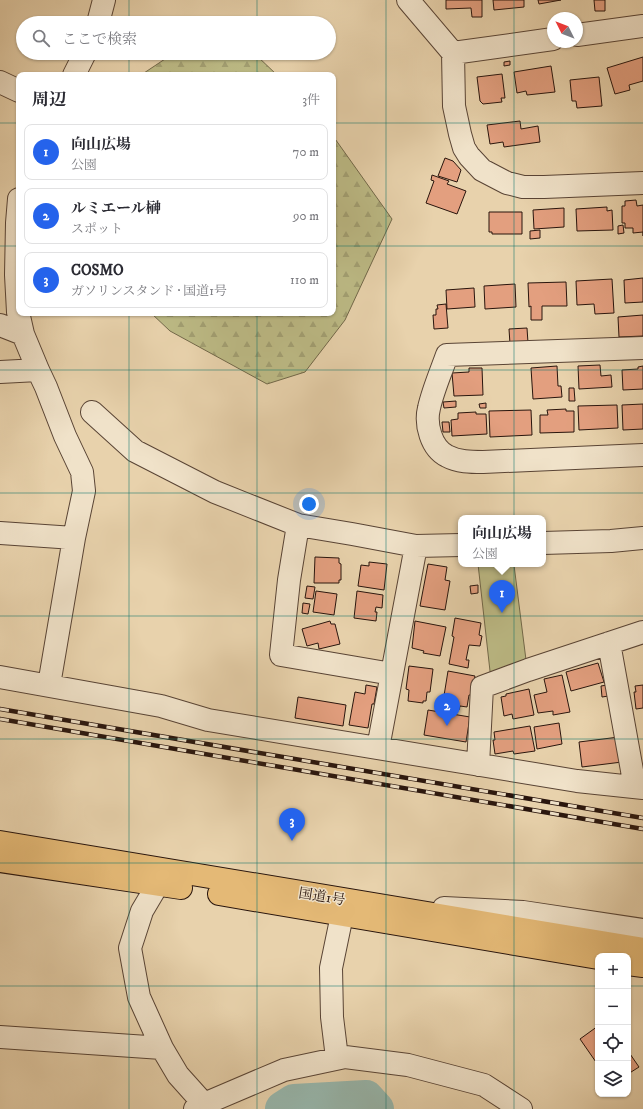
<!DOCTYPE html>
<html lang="ja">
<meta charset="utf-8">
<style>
:root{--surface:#fff;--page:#f2f2f3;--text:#2b2b33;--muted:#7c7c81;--line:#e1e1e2;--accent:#2563eb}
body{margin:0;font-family:"IM FELL DW Pica","Noto Serif JP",serif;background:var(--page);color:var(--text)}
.controls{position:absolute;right:12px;bottom:12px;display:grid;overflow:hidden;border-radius:8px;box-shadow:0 1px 3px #0004}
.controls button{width:36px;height:36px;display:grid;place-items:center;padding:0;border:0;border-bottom:1px solid var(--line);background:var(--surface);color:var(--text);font:20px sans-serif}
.compass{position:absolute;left:547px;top:12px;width:36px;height:36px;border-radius:50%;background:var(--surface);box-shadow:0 1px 3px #0004;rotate:312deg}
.you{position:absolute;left:309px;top:504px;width:14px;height:14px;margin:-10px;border:3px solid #fff;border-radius:50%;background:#1a73e8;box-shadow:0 0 0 6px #1a73e833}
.badge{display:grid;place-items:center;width:26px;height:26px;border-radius:50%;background:var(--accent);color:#fff;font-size:13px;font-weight:700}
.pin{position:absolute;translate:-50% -33px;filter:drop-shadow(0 1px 2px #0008)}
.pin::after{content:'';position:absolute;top:21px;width:14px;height:12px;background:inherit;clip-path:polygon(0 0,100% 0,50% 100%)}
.popup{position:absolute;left:458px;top:515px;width:88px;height:52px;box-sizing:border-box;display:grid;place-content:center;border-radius:8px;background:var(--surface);filter:drop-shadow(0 1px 3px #0005);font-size:13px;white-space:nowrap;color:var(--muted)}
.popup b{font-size:15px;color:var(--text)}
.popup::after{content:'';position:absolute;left:50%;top:100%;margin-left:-8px;border:8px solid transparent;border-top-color:var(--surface)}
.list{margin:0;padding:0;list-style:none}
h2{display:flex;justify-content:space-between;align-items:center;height:52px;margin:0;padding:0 16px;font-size:17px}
h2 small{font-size:13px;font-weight:400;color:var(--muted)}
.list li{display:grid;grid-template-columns:26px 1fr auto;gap:12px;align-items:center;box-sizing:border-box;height:56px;margin:0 8px 8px;padding:0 8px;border:1px solid var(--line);border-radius:8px}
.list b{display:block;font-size:15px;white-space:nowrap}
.list p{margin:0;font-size:13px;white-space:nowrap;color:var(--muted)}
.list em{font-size:13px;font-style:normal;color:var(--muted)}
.icon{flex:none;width:22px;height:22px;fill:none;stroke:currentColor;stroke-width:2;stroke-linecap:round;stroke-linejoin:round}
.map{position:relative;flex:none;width:643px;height:1109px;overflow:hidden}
.search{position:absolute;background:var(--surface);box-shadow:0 1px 3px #0004;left:16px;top:16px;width:320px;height:44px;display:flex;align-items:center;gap:10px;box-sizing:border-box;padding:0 14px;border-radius:22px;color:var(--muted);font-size:15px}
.panel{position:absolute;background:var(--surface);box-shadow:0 1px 3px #0004;left:16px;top:72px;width:320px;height:244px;border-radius:8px}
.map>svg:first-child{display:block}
</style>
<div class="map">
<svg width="643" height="1109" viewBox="0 0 643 1109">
<defs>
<pattern id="forest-firs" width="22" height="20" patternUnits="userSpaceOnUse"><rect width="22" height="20" fill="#bcba85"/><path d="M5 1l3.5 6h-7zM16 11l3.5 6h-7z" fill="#a29f72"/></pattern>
</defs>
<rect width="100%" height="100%" fill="#e8d2ac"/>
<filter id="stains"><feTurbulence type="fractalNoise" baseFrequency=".005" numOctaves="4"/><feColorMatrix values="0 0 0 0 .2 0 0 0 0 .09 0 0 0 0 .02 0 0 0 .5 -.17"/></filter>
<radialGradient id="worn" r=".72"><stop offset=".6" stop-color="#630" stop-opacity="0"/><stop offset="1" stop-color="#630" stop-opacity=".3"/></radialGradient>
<!-- green -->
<path fill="#bcba85" stroke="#726849" d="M478 564 514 565 526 660 491 680Z"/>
<!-- forest -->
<path fill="url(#forest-firs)" stroke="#726849" d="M174 53H247L256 55 277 75H141Z
M333 136 392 219 345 320 305 372 267 384 170 331 151 313H333Z"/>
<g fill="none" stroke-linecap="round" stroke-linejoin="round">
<!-- river -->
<path stroke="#97b7ad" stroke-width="36" d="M283 1109 294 1102 366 1098 376 1109"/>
</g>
<!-- building -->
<path fill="#e39f7f" stroke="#29150d" d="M446 0H482V17H472L471 8 446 9Z
M493 0H524V7L494 10Z
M538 0H561L539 4Z
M594 0H605V11H595Z
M643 57V81L629 85 630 90 615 94 607 68Z
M510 61V65L504 66V62Z
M551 66 555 92 527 95 526 91 517 93 514 72Z
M502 74 505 98H501L502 102 483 104 480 101 477 77Z
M599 77 602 106 577 108 576 101H572L570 80Z
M520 121 521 129 538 126 540 142 504 147 503 142 490 144 487 125Z
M445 158 453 161 461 170 457 182 438 176Z
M432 175 449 181 447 184 466 191 457 214 426 203 434 181 431 180Z
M636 200 637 206 643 205V236V232L633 233V228H625V223H622V206H625V201Z
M607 207V211L612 210 613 230 577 231 576 209Z
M564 208V227L534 229 533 210Z
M489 212H522V234H492V232H489Z
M623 225 624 233 618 234V226Z
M540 230V238L530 239V231Z
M643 278V302L625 303 624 280Z
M612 279 614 313 595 314 594 304 577 305 576 281Z
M566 282 567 306H542V320H531V306L529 307 528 283Z
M515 284 516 307 485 309 484 286Z
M474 288 475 307 447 309 446 290Z
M446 304 448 328 434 329 433 315H436V309H438L437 305Z
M643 315V336L619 337 618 317Z
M527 328 528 343 510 344 509 329Z
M600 365 601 376 611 375 612 387 579 389 578 366Z
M557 366 558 386H561L562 397 533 399 531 368Z
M643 366V389L623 390 622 370 638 369V367Z
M469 368H482L483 395 454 396 452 373 469 372Z
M569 388H574L575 401H569Z
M456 401V407L444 408 443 402Z
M486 403V408H480L479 404Z
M643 404V429L623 430 622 405Z
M617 405 618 428 579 430 578 406Z
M566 409V411H574V432L540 433V415H548L547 410Z
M531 410 532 435 490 437 489 411Z
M476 412V414H486L487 434 452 436 451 420 458 419V413Z
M442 422H449L450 432H443Z
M315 557 339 558V563L341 564V580H339V583H314Z
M369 562 387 564 384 590 358 586 361 565 369 566Z
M428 564 447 567 445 580 450 581 445 610 420 606Z
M478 585V593L471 594 470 586Z
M307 586 315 587 313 599 305 598Z
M316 591 337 594 334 615 313 612Z
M357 591 383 595 382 608 376 607 375 612H377L376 621 354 618Z
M303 603 310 604 308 614 302 613Z
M455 618 481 623 479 635 482 636 480 646 469 645 466 660H469L468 668 449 664 454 637 452 636Z
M330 621 331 624H335L340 644 319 649 318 643 307 646 302 629Z
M415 621 446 627 440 656 423 653 424 651 412 648Z
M598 663 604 682 571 691 566 672Z
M409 666 433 669 430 692H427L426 701H423V703L408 701 409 690 406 689Z
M448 671 475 676 471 695H469L467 707 460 706 459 710 442 708Z
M562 675 570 712 553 715V711L538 713 534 695 547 692 544 679Z
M614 684 615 695 602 697 601 686Z
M366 685 377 687 374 704H372L368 728 349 725 355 692 365 694Z
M643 685V708L636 709 634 692H636L635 686Z
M529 689 534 715 513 719 512 714 504 716 501 697 506 696V694Z
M298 697 346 705 343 726 295 718Z
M428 710 470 717 466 742 424 735Z
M559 723 562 744 537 749 534 727Z
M530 726 535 751 514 754 513 751 495 754 493 740H495L494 732Z
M619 737 622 762 582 767 579 742Z
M598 1026V1065L580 1039Z
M628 1051 639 1067 628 1074Z"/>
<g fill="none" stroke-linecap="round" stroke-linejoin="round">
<!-- minor casing -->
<g stroke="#594435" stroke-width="24">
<path id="minor" d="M408 0 453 53 454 106 460 134 464 148 469 156 482 170 507 183 523 187H544L643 183
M98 23 104 0
M577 35 643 26
M453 53 553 39
M74 75 85 53
M0 82 19 91
M0 325 23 334
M643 348 447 355C441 372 433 390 429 408 425 424 431 448 447 456 458 462 471 462 483 462L643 455
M0 372 38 370
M92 412 135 451 215 492 298 525 352 534 416 546 461 545
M298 525 289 580 281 655 392 674
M0 533 74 538 84 491 82 472 65 436 46 387 38 370 23 334 18 312 16 275 17 223 19 199
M543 543 611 541 643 538
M609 643 635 787
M0 677 161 706 208 720 577 781 643 788
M49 685 74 538
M378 748 416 546
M478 765 482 687 528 670 643 632
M158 884 142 911 130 948 139 997 162 1048
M444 908 523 912 643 930
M0 1037 162 1048 178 1075 204 1104
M337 1058 332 1017 331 968 342 915
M195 1109 204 1104 284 1070 345 1057 408 1065 484 1085 521 1109"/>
</g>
<!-- highway casing -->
<g stroke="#29150d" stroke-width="24">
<path id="highway" d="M0 842 643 949
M0 861 181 888
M219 894 598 958
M628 964 643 966"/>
</g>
<!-- minor -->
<use href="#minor" stroke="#f0e2c9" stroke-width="22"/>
<!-- highway -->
<use href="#highway" stroke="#e4b976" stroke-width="22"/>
<!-- rail casing -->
<g stroke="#29150d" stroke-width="4.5">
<path id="rail" d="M0 709 643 818
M0 719 643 829"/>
</g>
<!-- rail -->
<use href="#rail" stroke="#f0e2c9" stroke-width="3" stroke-dasharray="9" stroke-linecap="butt"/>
</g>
<!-- grid -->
<path fill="none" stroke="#0f766e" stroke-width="1" stroke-opacity="0.55" d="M129 0V23M257 0V23M386 0V1109M514 0V1109M129 53V75M257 53V75M0 123H19M333 123H643M0 246H19M333 246H643M129 313V1109M257 313V1109M0 370H643M0 493H643M0 616H643M0 739H643M0 863H643M0 986H598M628 986H643"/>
<g text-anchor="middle" stroke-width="3" stroke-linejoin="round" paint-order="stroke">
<!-- street labels -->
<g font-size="14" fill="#29150d" stroke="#f0e2c9">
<text transform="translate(322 896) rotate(9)" y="5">国道1号</text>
</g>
</g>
<rect width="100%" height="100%" filter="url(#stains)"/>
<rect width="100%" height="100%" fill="url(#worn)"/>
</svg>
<div class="controls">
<button>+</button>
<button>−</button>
<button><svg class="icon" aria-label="locate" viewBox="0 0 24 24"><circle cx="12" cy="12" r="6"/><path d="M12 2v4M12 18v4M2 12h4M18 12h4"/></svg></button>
<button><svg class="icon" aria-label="layers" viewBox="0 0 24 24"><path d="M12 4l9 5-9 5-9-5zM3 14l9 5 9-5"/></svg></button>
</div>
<svg class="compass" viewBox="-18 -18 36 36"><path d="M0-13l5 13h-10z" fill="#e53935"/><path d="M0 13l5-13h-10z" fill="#7c7c81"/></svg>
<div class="you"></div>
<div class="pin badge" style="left:502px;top:613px">1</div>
<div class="popup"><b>向山広場</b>公園</div>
<div class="pin badge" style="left:447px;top:726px">2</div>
<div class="pin badge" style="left:292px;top:841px">3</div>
<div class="search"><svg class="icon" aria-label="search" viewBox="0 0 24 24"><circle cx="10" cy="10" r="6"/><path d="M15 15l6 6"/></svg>ここで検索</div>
<section class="panel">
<h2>周辺<small>3件</small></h2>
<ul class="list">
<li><span class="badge">1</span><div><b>向山広場</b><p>公園</p></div><em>70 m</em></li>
<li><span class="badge">2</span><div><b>ルミエール榊</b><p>スポット</p></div><em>90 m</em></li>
<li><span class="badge">3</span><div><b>COSMO</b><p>ガソリンスタンド · 国道1号</p></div><em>110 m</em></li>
</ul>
</section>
</div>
